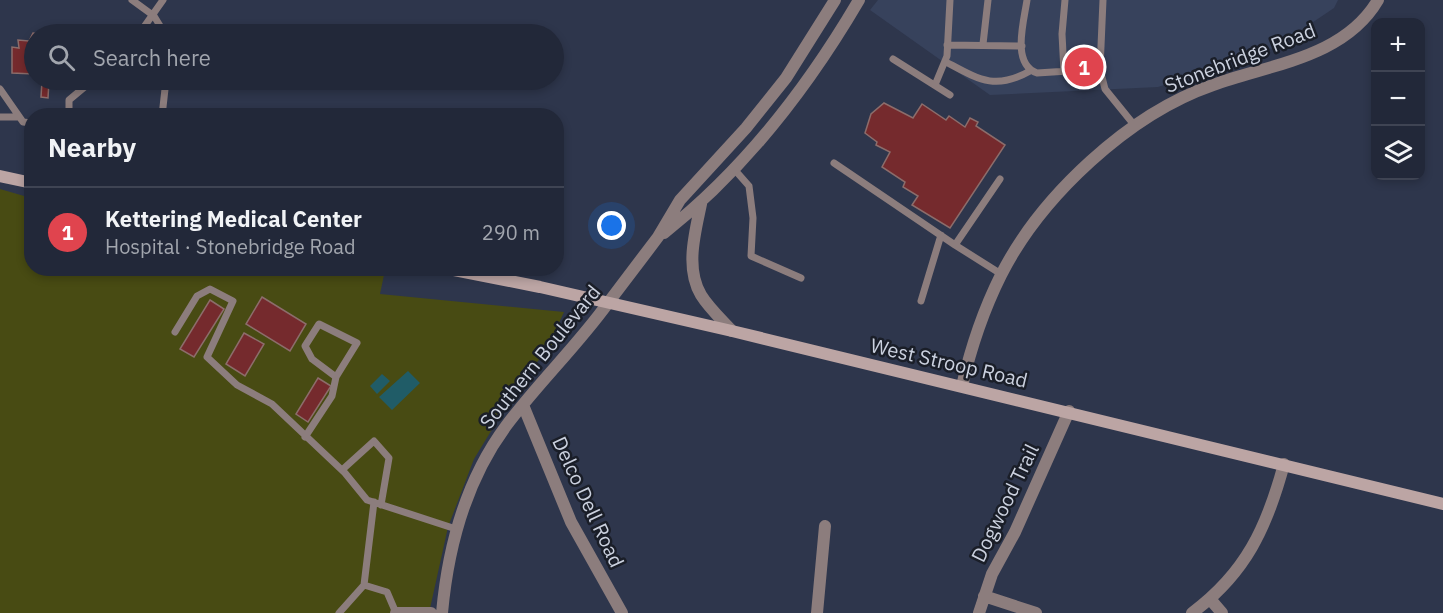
<!DOCTYPE html>
<meta charset="utf-8">
<style>
:root{--surface:#222839;--page:#2e3444;--text:#f1f3f6;--muted:#a2a6ae;--line:#3f4453;--accent:#8bbbb9}
body{margin:0;font-family:"IBM Plex Sans",sans-serif;background:var(--page);color:var(--text)}
.controls{position:absolute;right:18px;top:18px;display:grid;overflow:hidden;border-radius:12px;box-shadow:0 3px 9px #0003}
.controls button{width:54px;height:54px;display:grid;place-items:center;padding:0;border:0;border-bottom:2px solid var(--line);background:var(--surface);color:var(--text);font:30px sans-serif}
.you{position:absolute;left:612px;top:226px;width:21px;height:21px;margin:-15px;border:4px solid #fff;border-radius:50%;background:#1a73e8;box-shadow:0 0 0 9px #1a73e833}
.badge{display:grid;place-items:center;width:39px;height:39px;border-radius:50%;background:var(--accent);color:#fff;font-size:20px;font-weight:700}
.pin{position:absolute;translate:-50% -50%;border:3px solid #fff;box-shadow:0 2px 6px #0006}
.list{margin:0;padding:0;list-style:none}
h2{display:flex;justify-content:space-between;align-items:center;height:78px;margin:0;padding:0 24px;font-size:26px}
h2 small{font-size:20px;font-weight:400;color:var(--muted)}
.list li{display:grid;grid-template-columns:39px 1fr auto;gap:18px;align-items:center;box-sizing:border-box;height:90px;padding:0 24px;border-top:2px solid var(--line)}
.list b{display:block;font-size:22px;white-space:nowrap}
.list p{margin:0;font-size:20px;white-space:nowrap;color:var(--muted)}
.list em{font-size:20px;font-style:normal;color:var(--muted)}
.icon{flex:none;width:33px;height:33px;fill:none;stroke:currentColor;stroke-width:2;stroke-linecap:round;stroke-linejoin:round}
.map{position:relative;flex:none;width:1443px;height:613px;overflow:hidden}
.search{position:absolute;background:var(--surface);box-shadow:0 3px 9px #0003;left:24px;top:24px;width:540px;height:66px;display:flex;align-items:center;gap:15px;box-sizing:border-box;padding:0 21px;border-radius:33px;color:var(--muted);font-size:22px}
.panel{position:absolute;background:var(--surface);box-shadow:0 3px 9px #0003;left:24px;top:108px;width:540px;height:168px;border-radius:24px}
.map>svg:first-child{display:block}
</style>
<div class="map">
<svg width="1443" height="613" viewBox="0 0 1443 613">
<rect width="100%" height="100%" fill="#2e364c"/>
<!-- built -->
<path fill="#37425c" d="M878 0H1338L1334 8 1276 47 1158 87 990 95 870 10Z"/>
<!-- green -->
<path fill="#484b13" d="M0 189 31 198 32 268 364 269 384 275 380 294 564 312 554 334 558 338 524 377 474 459 448 527 429 613H0Z"/>
<!-- water -->
<path fill="#205c67" d="M408 371 420 383 392 410 379 397Z
M382 374 390 381 377 394 370 386Z"/>
<!-- building -->
<path fill="#752a2d" stroke="#8c6d6b" stroke-width="1.5" d="M103 30H120V34H102Z
M33 33 38 34H34V74L12 73V47L19 48 18 40 29 41Z
M37 80H77L76 86 62 85 61 87H56L57 81H49L48 98 41 97 42 81Z
M884 103 913 118 922 104 946 120 949 116 965 127 970 118 978 122 976 126 1005 145 950 228 912 205 918 196 903 187 905 182 882 167 890 152 876 145 877 142 865 133 871 114Z
M262 297 306 324 290 351 246 324Z
M210 300 224 309 194 357 180 349Z
M244 333 264 344 245 376 226 364Z
M318 378 331 386 308 422 296 414Z"/>
<g fill="none" stroke-linecap="round" stroke-linejoin="round">
<!-- service -->
<path stroke="#8c7d7d" stroke-width="7" d="M132 0 154 16 165 34
M1027 0C1024 21 1011 64 1037 73L1100 69 1103 0
M139 34 163 0
M983 44 988 0
M947 45 1022 46
M893 59 950 95
M946 62C978 79 995 91 1030 71
M1100 69 1105 89 1135 126
M1064 72 1062 34 1065 0
M935 85 947 56 950 0
M0 89 23 122 32 123
M69 116V100L93 80
M162 116 166 80
M0 117H19
M834 163 955 245 1001 274
M734 169 749 186 753 218 751 256 801 278
M955 245 1000 179
M921 301 941 235
M175 332 197 296 210 289 233 301 207 357 237 385 272 404 345 473 367 500 456 529
M305 437 332 396 336 377 312 359 305 346 319 324 357 343 336 377
M342 470 374 441 389 458 381 505
M364 585 387 592 396 613
M339 613 364 585 374 502"/>
<!-- minor -->
<path stroke="#8c7d7d" stroke-width="12" d="M962 386C971 347 983 311 1001 275 1041 196 1129 114 1213 85 1270 64 1344 58 1378 0
M523 405 571 522 622 613
M984 596 1036 613
M1210 599 1222 613
M396 613H431
M442 613C448 547 466 480 506 426 538 383 577 346 608 303
M817 613 825 526
M979 613 992 574 1015 532 1069 411
M1192 613C1246 573 1267 527 1284 464"/>
<!-- tertiary -->
<path stroke="#8c7d7d" stroke-width="12" d="M701 204C695 233 685 268 701 295 709 308 722 320 732 331
M664 233C744 170 808 87 859 0
M608 303 658 237 680 200 746 128 786 78 835 0"/>
<!-- secondary -->
<path stroke="#bca5a4" stroke-width="12" d="M0 176 32 183
M444 268 540 287 732 331 1443 504"/>
</g>
<g text-anchor="middle" stroke-width="5" stroke-linejoin="round" paint-order="stroke">
<!-- street labels -->
<g font-size="20" fill="#cbd1df" stroke="#1a1e28">
<text transform="translate(1240 58) rotate(-21)" y="7">Stonebridge Road</text>
<text transform="translate(540 357) rotate(-51)" y="7">Southern Boulevard</text>
<text transform="translate(949 363) rotate(13)" y="7">West Stroop Road</text>
<text transform="translate(588 502) rotate(65)" y="7">Delco Dell Road</text>
<text transform="translate(1005 503) rotate(-64)" y="7">Dogwood Trail</text>
</g>
</g>
</svg>
<div class="controls">
<button>+</button>
<button>−</button>
<button><svg class="icon" aria-label="layers" viewBox="0 0 24 24"><path d="M12 4l9 5-9 5-9-5zM3 14l9 5 9-5"/></svg></button>
</div>
<div class="you"></div>
<div class="pin badge" style="left:1084px;top:67px;background:#e0444e">1</div>
<div class="search"><svg class="icon" aria-label="search" viewBox="0 0 24 24"><circle cx="10" cy="10" r="6"/><path d="M15 15l6 6"/></svg>Search here</div>
<section class="panel">
<h2>Nearby<small></small></h2>
<ul class="list">
<li><span class="badge" style="background:#e0444e">1</span><div><b>Kettering Medical Center</b><p>Hospital · Stonebridge Road</p></div><em>290 m</em></li>
</ul>
</section>
</div>
